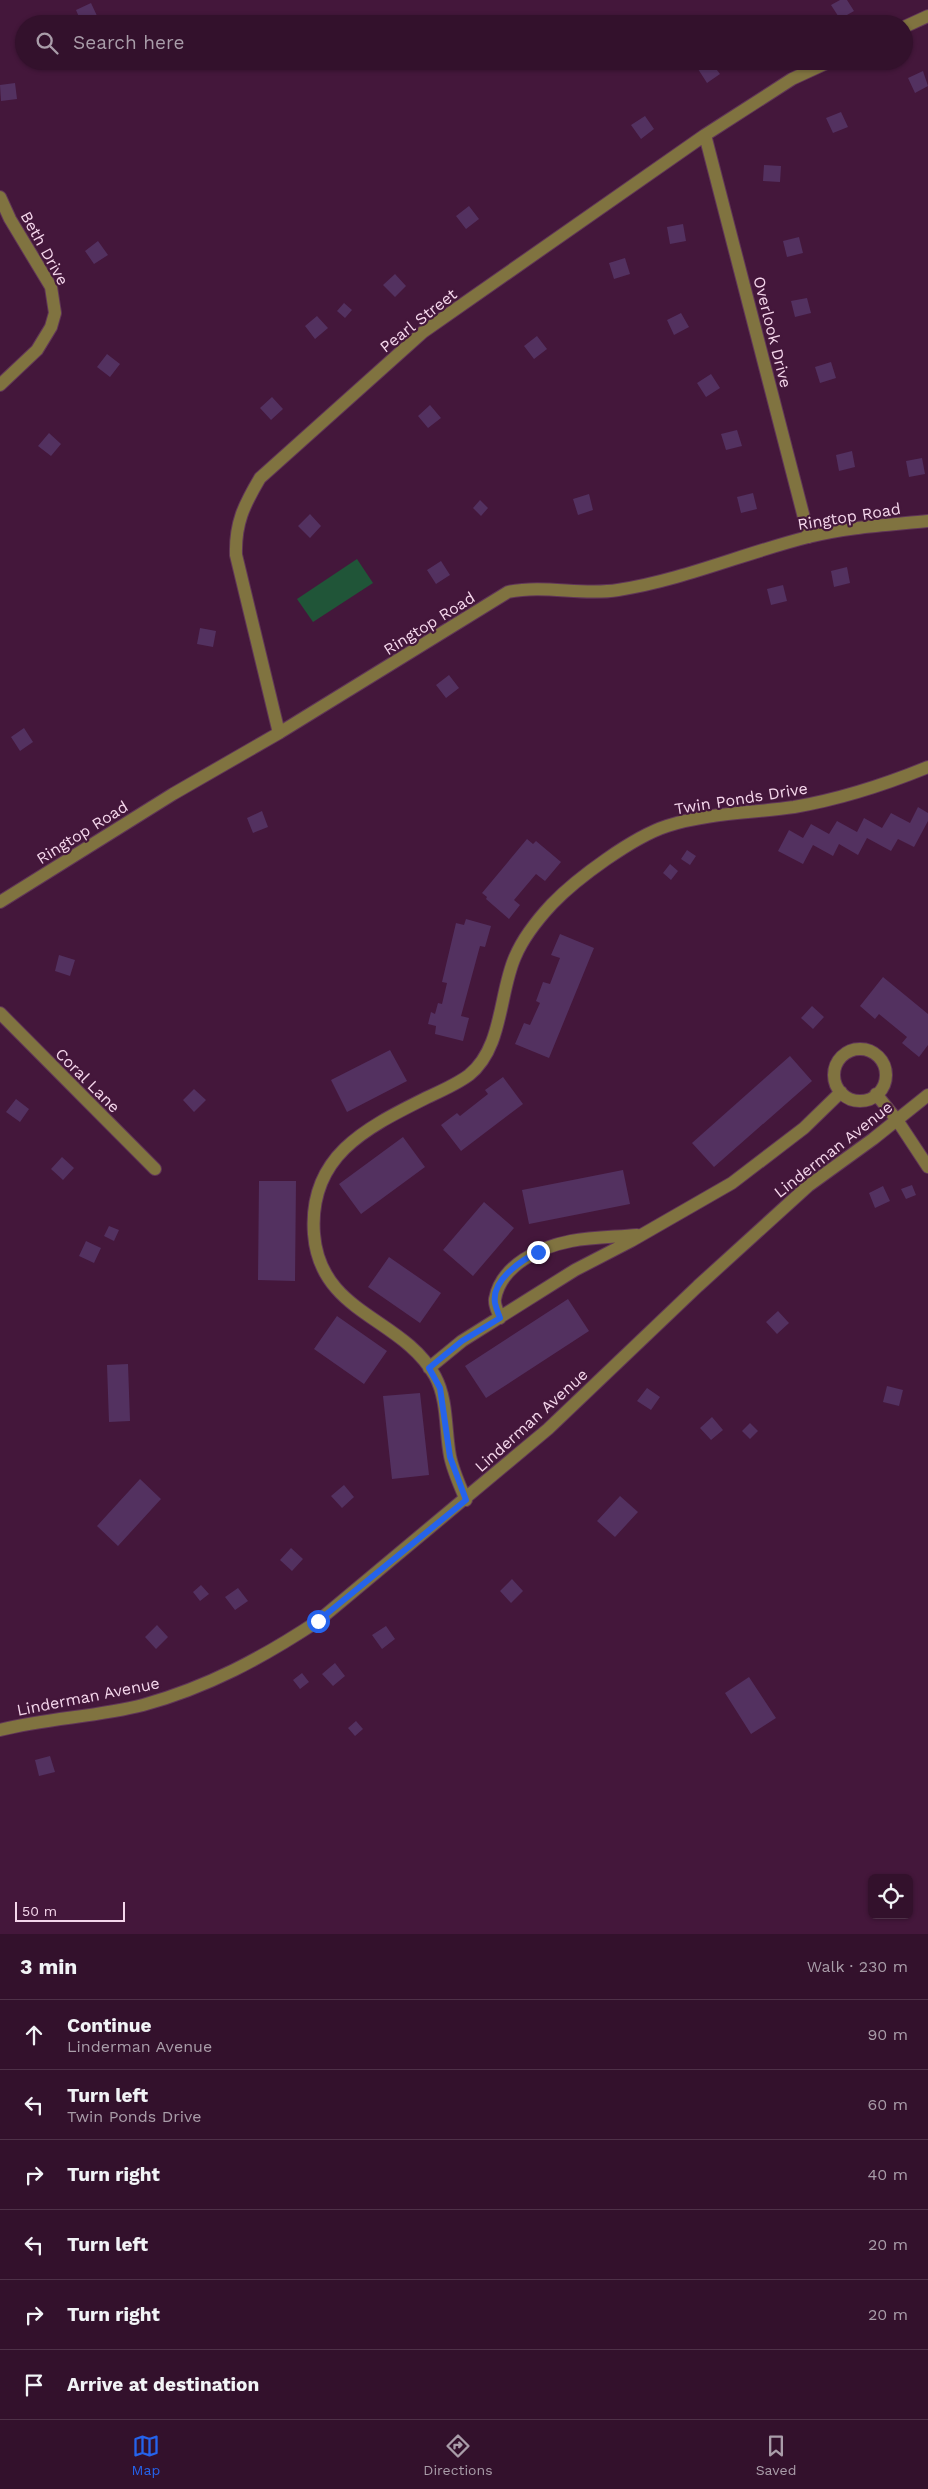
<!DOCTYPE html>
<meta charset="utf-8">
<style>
:root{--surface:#33112c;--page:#3b1a34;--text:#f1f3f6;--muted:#a99da9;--line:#4e3148;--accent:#2563eb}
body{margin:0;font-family:"Work Sans",sans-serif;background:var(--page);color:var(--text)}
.controls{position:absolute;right:15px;bottom:15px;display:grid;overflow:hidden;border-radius:8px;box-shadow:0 1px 4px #0004}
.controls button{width:45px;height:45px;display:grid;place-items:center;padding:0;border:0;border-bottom:1px solid var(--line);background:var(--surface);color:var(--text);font:25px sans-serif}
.scale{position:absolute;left:15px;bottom:12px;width:110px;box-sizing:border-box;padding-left:5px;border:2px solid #f5d7ec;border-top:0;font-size:14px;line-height:18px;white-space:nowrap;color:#f5d7ec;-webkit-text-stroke:4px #44173b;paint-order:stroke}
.stop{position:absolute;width:15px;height:15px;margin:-11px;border:4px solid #2563eb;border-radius:50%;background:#fff}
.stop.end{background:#2563eb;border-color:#fff;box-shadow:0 1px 5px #0008}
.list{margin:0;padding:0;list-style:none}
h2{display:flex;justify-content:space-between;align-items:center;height:65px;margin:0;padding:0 20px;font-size:21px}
h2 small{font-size:16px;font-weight:400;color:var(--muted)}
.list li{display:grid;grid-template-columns:32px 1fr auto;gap:15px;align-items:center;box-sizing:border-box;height:70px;padding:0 20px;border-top:1px solid var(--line)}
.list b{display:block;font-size:19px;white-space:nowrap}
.list p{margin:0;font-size:16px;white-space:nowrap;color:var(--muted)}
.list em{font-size:16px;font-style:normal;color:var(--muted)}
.icon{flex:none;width:28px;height:28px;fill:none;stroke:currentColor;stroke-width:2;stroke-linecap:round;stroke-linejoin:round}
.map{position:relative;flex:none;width:928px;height:1934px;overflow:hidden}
.search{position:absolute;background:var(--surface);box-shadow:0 1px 4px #0004;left:15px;right:15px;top:15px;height:55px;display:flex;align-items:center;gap:12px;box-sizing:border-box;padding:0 18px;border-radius:28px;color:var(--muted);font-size:19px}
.sheet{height:485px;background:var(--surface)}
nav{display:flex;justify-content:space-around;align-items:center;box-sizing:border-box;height:70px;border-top:1px solid var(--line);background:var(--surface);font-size:14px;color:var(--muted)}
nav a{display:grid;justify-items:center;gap:2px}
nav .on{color:var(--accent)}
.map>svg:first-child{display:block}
</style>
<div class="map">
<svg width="928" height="1934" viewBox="0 0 928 1934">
<rect width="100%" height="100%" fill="#44173b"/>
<!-- green -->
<path fill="#205538" d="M357 559 373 583 313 622 297 599Z"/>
<!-- building -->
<path fill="#533160" d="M840 0H847L854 11 840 19 831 5Z
M91 3 98 18 82 24 76 10Z
M710 61 720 74 707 83 698 69Z
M923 71 928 86 915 93 908 78Z
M15 83 17 99 1 101 0 85Z
M841 112 848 127 833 133 826 118Z
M645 116 654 129 641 139 631 125Z
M764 165 781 166 780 182 763 181Z
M469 206 479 219 466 229 456 216Z
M683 224 686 241 670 244 667 227Z
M799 237 803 253 787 257 783 241Z
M98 241 108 255 94 264 85 251Z
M625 258 630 274 614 279 609 263Z
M395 274 406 286 395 297 383 285Z
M807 298 811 313 795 317 791 301Z
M344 303 352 310 345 318 337 311Z
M681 313 689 327 674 335 667 320Z
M317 316 328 328 315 339 305 326Z
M537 336 547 349 534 359 524 346Z
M107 354 120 364 110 377 97 367Z
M831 362 836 378 820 383 815 367Z
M711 374 720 388 706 397 697 383Z
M272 397 283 409 271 420 260 408Z
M430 405 441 418 428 428 418 416Z
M737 430 742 446 726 450 721 434Z
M49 433 61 444 51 456 38 446Z
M852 451 855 467 839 471 836 455Z
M922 458 925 474 909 477 906 461Z
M753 493 757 509 741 513 737 497Z
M589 494 593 510 578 515 573 499Z
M480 500 488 508 481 516 473 508Z
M310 514 321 526 310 538 298 526Z
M441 561 450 575 436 584 427 570Z
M847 567 850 583 834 587 831 571Z
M783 585 787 601 771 605 767 589Z
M200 628 216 631 213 647 197 644Z
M449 675 459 688 446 698 436 685Z
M24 728 33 742 20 751 11 737Z
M918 807 928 813V821L914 847 898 839 891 851 867 838 858 855 839 844 833 856 813 845 803 864 778 851 789 830 803 838 811 824 829 834 837 821 857 832 864 818 882 828 891 813 910 823Z
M262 811 268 827 253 833 247 818Z
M527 839 533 844 536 841 561 862 545 881 536 874 514 900 520 905 509 919 486 899 487 897 482 893Z
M687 850 696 856 690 865 681 859Z
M670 864 678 871 671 880 663 873Z
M466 919 491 926 485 947 480 946 461 1016 469 1018 463 1041 435 1034 436 1026 428 1024 431 1012 435 1014 438 1003 442 1004 447 983 442 982 456 923 464 925Z
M560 934 594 948 549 1058 515 1044 524 1023 530 1025 540 1003 536 1001 543 982 550 984 560 958 551 955Z
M59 955 75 960 70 976 55 971Z
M883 977 928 1014V1045L919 1057 902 1043 907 1037 879 1014 875 1019 860 1006Z
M812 1006 824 1017 813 1029 801 1018Z
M390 1050 407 1081 347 1112 331 1080Z
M790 1056 812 1081 714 1167 692 1143Z
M503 1077 523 1104 461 1151 441 1125 457 1113 460 1116 488 1094 485 1090Z
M194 1089 206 1100 194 1112 183 1100Z
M16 1099 29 1109 20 1122 6 1112Z
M403 1137 425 1167 361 1214 339 1184Z
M62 1157 74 1168 63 1180 51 1169Z
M623 1170 630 1204 529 1224 522 1190Z
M259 1181H296L295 1281 258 1280Z
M912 1185 916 1195 906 1199 901 1189Z
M883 1186 890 1201 875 1208 869 1193Z
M484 1202 514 1228 473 1276 443 1250Z
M109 1226 119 1230 114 1241 104 1236Z
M86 1241 101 1248 94 1263 79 1256Z
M389 1257 441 1293 420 1323 368 1287Z
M568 1299 589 1331 486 1398 465 1366Z
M778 1311 789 1323 777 1334 766 1322Z
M337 1316 387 1351 364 1384 314 1349Z
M128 1364 130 1421 109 1422 107 1365Z
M887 1386 903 1390 899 1406 883 1402Z
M647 1388 660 1397 651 1410 637 1401Z
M420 1393 429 1475 392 1479 383 1396Z
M712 1417 723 1430 711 1440 700 1428Z
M750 1423 758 1431 750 1439 742 1431Z
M140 1479 161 1499 118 1546 97 1526Z
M344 1485 354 1497 342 1508 331 1496Z
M620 1496 638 1512 615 1537 597 1521Z
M291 1548 303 1559 292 1571 280 1560Z
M512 1579 523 1591 511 1603 500 1591Z
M201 1585 209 1594 200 1601 193 1592Z
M238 1588 248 1601 235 1610 225 1597Z
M157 1625 168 1637 156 1649 145 1637Z
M386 1626 395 1639 382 1649 372 1635Z
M335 1663 345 1676 333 1686 322 1674Z
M302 1673 309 1682 300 1689 293 1680Z
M749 1677 776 1718 751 1734 725 1693Z
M356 1721 363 1729 355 1736 348 1728Z
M50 1756 55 1772 39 1776 35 1760Z"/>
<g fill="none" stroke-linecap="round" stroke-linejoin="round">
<!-- minor casing -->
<g stroke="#603657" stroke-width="14">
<path id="minor" d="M904 27 928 16
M705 135 809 537
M0 197 10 219 51 287 55 313 51 327 37 350 0 385
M279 733 236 555C235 523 244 505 260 478L423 332 705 135 792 79 831 61
M0 902 173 794 279 733 508 592C545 584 581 596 618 590 683 580 744 553 808 537 847 527 888 525 928 521
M0 1013 155 1169
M834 1075a26 26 0 1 1 52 0a26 26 0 1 1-52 0Z
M876 1094 897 1120 928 1167
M500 1318C498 1312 494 1305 495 1299 501 1265 540 1247 571 1241 593 1237 616 1237 637 1235
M429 1368 462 1341 575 1270 631 1241 732 1183 804 1128 841 1092
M466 1500C460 1486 453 1471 450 1456 445 1430 448 1400 435 1376 402 1317 320 1314 314 1234 308 1155 368 1127 428 1097 441 1091 457 1084 469 1075 503 1048 499 993 515 957 523 938 538 919 552 904 577 878 633 837 667 826 707 813 753 813 794 807 841 799 884 785 928 767
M0 1730C47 1718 96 1717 143 1705 208 1687 262 1658 318 1621L548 1429 698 1286 808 1186 873 1139 928 1095"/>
</g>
<!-- minor -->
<use href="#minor" stroke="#807340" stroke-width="12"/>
</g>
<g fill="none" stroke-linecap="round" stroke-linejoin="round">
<!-- route -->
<path stroke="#2563eb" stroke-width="6" d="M318 1621 466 1500 450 1457 440 1388 429 1368 462 1341 500 1318C498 1313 496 1308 495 1303 491 1280 522 1260 538 1252"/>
</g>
<g text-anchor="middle" stroke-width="4.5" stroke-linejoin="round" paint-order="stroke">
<!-- street labels -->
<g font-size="16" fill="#f5d7ec" stroke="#44173b">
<text transform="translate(45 248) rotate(61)" y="6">Beth Drive</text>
<text transform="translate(418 320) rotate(-38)" y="6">Pearl Street</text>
<text transform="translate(773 332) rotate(76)" y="6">Overlook Drive</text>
<text transform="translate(849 516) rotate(-9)" y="6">Ringtop Road</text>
<text transform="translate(429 623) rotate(-32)" y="6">Ringtop Road</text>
<text transform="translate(741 798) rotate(-9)" y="6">Twin Ponds Drive</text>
<text transform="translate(82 832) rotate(-32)" y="6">Ringtop Road</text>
<text transform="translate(88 1080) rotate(45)" y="6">Coral Lane</text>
<text transform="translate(833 1149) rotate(-38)" y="6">Linderman Avenue</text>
<text transform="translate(531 1420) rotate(-42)" y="6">Linderman Avenue</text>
<text transform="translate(88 1696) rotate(-11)" y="6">Linderman Avenue</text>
</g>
</g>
</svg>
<div class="controls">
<button><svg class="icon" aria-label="locate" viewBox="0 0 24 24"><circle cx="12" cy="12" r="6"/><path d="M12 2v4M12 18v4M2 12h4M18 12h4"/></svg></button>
</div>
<div class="scale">50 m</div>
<div class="stop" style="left:318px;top:1621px"></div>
<div class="stop end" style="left:538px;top:1252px"></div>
<div class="search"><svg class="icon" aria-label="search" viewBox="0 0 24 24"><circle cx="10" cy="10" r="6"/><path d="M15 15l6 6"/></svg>Search here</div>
</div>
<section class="sheet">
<h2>3 min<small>Walk · 230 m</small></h2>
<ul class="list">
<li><svg class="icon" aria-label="ahead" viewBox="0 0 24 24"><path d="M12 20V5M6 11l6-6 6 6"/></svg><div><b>Continue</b><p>Linderman Avenue</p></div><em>90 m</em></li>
<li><svg class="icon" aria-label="left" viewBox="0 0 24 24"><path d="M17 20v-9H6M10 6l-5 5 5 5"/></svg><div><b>Turn left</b><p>Twin Ponds Drive</p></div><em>60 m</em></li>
<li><svg class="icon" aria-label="right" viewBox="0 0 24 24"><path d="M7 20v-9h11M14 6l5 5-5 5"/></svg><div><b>Turn right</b></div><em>40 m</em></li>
<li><svg class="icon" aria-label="left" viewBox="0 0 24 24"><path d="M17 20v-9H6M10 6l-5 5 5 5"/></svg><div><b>Turn left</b></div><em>20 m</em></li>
<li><svg class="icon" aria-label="right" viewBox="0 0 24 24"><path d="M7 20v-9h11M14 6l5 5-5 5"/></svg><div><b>Turn right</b></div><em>20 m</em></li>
<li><svg class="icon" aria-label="arrive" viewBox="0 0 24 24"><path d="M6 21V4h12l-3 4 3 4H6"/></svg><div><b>Arrive at destination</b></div></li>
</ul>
</section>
<nav>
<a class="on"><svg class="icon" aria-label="map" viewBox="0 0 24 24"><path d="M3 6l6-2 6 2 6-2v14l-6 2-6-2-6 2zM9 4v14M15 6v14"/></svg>Map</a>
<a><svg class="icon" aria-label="directions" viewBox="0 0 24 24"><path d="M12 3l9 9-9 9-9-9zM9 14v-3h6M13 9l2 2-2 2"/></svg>Directions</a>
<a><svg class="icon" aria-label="saved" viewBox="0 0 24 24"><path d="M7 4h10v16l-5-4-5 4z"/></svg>Saved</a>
</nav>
